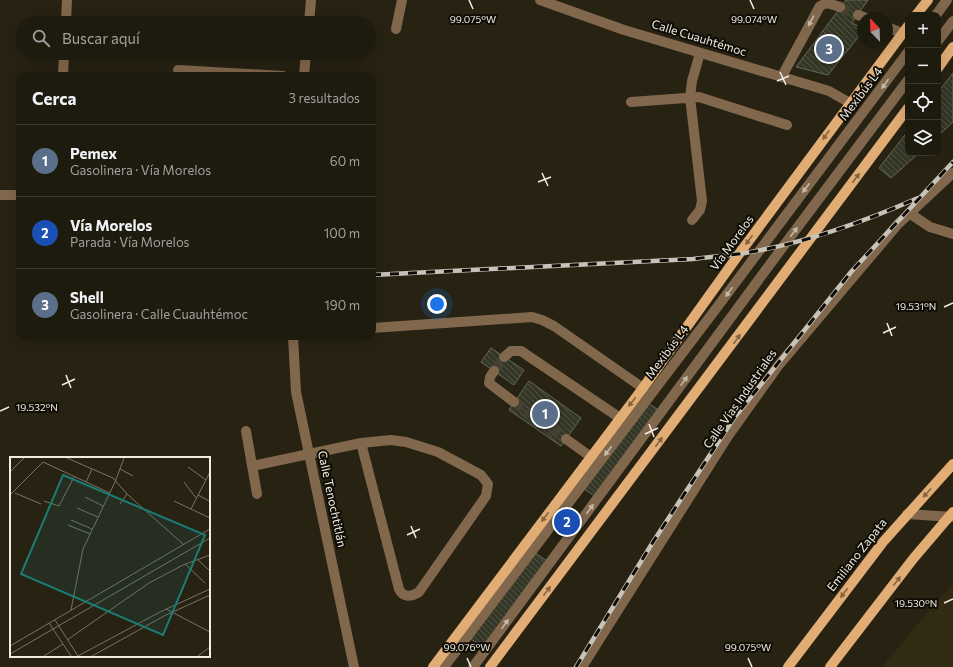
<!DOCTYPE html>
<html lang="es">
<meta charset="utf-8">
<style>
:root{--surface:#1d1a0e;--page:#2a271c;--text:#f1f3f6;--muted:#a0a19e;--line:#3b382e;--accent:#2563eb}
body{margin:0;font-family:Commissioner,sans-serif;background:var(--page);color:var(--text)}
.controls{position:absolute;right:12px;top:12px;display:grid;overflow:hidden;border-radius:8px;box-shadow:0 4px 16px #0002}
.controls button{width:36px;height:36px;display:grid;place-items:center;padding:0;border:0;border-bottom:1px solid var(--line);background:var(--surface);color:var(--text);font:20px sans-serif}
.compass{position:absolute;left:857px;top:12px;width:36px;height:36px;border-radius:50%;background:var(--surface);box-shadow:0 4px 16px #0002;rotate:337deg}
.you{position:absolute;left:437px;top:304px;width:14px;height:14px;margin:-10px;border:3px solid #fff;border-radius:50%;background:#1a73e8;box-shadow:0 0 0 6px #1a73e833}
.badge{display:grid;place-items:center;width:26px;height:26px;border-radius:50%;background:var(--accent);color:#fff;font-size:13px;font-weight:700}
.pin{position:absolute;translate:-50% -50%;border:2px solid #fff;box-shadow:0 1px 4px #0006}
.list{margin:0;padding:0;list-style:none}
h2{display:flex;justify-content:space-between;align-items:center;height:52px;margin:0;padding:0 16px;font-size:17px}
h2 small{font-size:13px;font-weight:400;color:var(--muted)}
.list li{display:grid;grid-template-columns:26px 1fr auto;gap:12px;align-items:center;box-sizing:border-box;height:72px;padding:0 16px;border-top:1px solid var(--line)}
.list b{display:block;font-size:15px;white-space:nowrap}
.list p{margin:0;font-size:13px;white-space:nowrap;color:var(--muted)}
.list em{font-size:13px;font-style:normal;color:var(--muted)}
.icon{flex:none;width:22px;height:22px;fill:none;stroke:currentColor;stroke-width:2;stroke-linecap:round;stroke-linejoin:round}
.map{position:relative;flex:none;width:953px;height:667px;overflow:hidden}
.search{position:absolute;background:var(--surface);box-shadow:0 4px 16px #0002;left:16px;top:16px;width:360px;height:44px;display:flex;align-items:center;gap:10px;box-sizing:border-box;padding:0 14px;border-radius:22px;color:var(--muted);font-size:15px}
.panel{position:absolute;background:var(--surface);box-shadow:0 4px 16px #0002;left:16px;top:72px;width:360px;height:268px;border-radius:12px}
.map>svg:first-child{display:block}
</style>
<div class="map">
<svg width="953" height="667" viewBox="0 0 953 667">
<defs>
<pattern id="building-back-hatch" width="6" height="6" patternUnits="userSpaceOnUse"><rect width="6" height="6" fill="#343726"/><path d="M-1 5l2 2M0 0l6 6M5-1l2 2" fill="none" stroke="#525445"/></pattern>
</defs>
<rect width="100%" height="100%" fill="#272212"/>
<!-- built -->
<path fill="#322b13" d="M953 584V667H882L934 605Z"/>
<!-- building -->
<path fill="url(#building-back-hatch)" stroke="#646855" d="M846 0H868L852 23 863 28V31L828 75 796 67Z
M953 73V122L938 136V92Z
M908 131V153H919L891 178 879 168Z
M491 348 524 370 514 385 481 362Z
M529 381 581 418 561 446 509 410Z
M648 403 660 411 596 497 584 489Z
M535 553 547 561 483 647 471 639Z"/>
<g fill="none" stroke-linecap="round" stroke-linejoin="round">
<!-- minor-tunnel -->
<path stroke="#454031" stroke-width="10" stroke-dasharray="10 5" stroke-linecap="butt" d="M840 7 858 15
M494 371 504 357
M514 402 566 439"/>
<!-- minor -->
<path stroke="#81684d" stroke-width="10" d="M540 0 624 30 829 91 850 103
M858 15 866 18
M936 15 947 0
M66 23 67 0
M309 23 311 0
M887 27 902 33
M396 29 402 0
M938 41 953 21
M178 70 283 76
M63 76 64 53
M304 76 306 53
M782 76 820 6 827 3 840 7
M631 102 699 97 787 125
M0 195H20
M909 213 930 227 953 234
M692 220 700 210 702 201 690 97 692 81 700 53
M372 328 532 317 542 320 554 326 643 388
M293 336 296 392 354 667
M504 357 511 351H521L620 418
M494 371 490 377 489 383 514 402
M246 431 257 494
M566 439 591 457
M252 466 361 443 391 440 406 442 438 452 481 475 488 484 486 496 419 592C411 597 403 598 399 589L361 443
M907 514 953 517
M444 667 712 314 908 52
M473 667 785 244 908 80
M582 667 728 436 778 366 898 224 953 173"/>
<!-- major -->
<path stroke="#e2ad74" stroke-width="10" d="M916 15 928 0
M938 68 953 47
M433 667 643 388 739 254 908 26
M490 667 908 108
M788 667 883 542 953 464
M830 667 913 559 953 512"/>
<!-- rail casing -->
<g stroke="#c8c3b8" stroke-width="4.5">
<path id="rail" d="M372 275 693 259C708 257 723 256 738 254 801 245 861 223 918 198
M576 667 653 542 734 418 851 272 953 162"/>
</g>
<!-- rail -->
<use href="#rail" stroke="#0e0c05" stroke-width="3" stroke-dasharray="9" stroke-linecap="butt"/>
</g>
<!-- one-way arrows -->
<defs><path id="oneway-solid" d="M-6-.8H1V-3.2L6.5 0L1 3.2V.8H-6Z"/></defs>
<g fill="#c4b8a7">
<use href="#oneway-solid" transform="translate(811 21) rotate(118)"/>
<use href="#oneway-solid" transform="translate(885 84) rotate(126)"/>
<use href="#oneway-solid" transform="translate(806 188) rotate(127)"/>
<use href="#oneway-solid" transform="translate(794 232) rotate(-53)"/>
<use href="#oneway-solid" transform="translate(729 292) rotate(126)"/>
<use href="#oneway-solid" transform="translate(684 381) rotate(-54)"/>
<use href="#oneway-solid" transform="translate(608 451) rotate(127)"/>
<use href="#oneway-solid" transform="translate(590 509) rotate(-54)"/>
<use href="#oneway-solid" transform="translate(505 624) rotate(-54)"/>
</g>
<g fill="#836542">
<use href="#oneway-solid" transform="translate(826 135) rotate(126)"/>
<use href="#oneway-solid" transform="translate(856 178) rotate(-53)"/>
<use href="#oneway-solid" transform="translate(749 240) rotate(126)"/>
<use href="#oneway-solid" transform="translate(737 339) rotate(-54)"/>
<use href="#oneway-solid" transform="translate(632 402) rotate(128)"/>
<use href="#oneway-solid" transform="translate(659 442) rotate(-53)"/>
<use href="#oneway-solid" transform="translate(927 493) rotate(132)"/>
<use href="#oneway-solid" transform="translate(545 517) rotate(127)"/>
<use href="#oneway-solid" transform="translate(897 581) rotate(-52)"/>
<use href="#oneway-solid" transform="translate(547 591) rotate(-53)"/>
<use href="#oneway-solid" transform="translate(844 593) rotate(127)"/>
</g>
<!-- ticks -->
<path fill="none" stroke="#f1ede3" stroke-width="1.5" d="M469 0 473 9M750 0 754 9M780 72 786 85M777 81 789 76M542 173 548 186M538 182 551 177M944 307 953 303M887 323 892 336M883 333 896 327M66 375 71 388M62 385 75 379M0 411 9 407M649 424 654 437M645 434 658 428M411 526 416 538M407 535 420 529M944 603 953 599M467 658 471 667M748 658 752 667"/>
<g text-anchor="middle" stroke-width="4" stroke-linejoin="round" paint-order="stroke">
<!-- street labels -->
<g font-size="12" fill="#f1ede3" stroke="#0e0c05">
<text transform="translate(699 38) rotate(17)" y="4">Calle Cuauhtémoc</text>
<text transform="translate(861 94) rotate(-53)" y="4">Mexibús L4</text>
<text transform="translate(732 243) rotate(-54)" y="4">Vía Morelos</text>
<text transform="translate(667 352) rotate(-53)" y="4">Mexibús L4</text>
<text transform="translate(740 399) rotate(-55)" y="4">Calle Vías Industriales</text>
<text transform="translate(332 499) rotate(78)" y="4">Calle Tenochtitlán</text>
<text transform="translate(857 555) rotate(-52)" y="4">Emiliano Zapata</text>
</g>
</g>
<!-- overview -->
<g transform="translate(10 457)">
<rect width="200" height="200" fill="#272212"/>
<path fill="none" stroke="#787366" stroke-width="1" d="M57 1 103 21 117 37 173 87M33 5 100 36M178 10 196 23M110 12 123 19M0 15 14 1M76 25 82 12M174 25 186 41M5 36 31 47M0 38 33 5M188 38 199 44M75 40 93 49M34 44 49 49 64 20M164 44 200 61M110 47 117 37M67 51 88 60M181 52 200 15M61 63 82 72M58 68 80 77M188 103 200 114M175 107 195 126M156 152 200 175M61 153 73 92 105 25 114 1M45 163 68 199M39 166 61 199M57 183 139 126 173 108 200 98M0 189 200 72M0 197 200 81M34 199 53 187M68 199 150 155 200 132M82 199 154 159 200 138M188 199 200 190"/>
<path fill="#1a7c74" fill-opacity="0.15" stroke="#1a7c74" stroke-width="2" d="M53 18 195 78 153 178 11 117Z"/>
<rect width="200" height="200" fill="none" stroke="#f1ede3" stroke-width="2"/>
</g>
<g font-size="10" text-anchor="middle" fill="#f1ede3" stroke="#0e0c05" stroke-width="4" stroke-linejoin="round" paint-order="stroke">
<text x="473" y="23">99.075°W</text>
<text x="754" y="23">99.074°W</text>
<text x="916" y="310">19.531°N</text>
<text x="37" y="411">19.532°N</text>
<text x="916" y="607">19.530°N</text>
<text x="467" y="651">99.076°W</text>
<text x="748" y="651">99.075°W</text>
</g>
</svg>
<div class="controls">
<button>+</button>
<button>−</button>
<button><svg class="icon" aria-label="locate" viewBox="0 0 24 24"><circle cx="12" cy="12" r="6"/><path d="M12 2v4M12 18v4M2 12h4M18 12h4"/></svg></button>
<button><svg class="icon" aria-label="layers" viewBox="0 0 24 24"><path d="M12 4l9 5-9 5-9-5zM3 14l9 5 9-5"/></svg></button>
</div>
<svg class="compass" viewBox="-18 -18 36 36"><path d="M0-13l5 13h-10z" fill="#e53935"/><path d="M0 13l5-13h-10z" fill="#a0a19e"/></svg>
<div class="you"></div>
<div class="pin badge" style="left:545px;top:414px;background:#5c6f8a">1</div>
<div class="pin badge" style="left:567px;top:522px;background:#1a4fb4">2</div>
<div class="pin badge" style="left:829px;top:49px;background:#5c6f8a">3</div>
<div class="search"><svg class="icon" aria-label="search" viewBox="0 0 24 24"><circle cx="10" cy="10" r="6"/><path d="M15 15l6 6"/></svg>Buscar aquí</div>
<section class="panel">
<h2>Cerca<small>3 resultados</small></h2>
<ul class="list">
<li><span class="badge" style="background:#5c6f8a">1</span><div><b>Pemex</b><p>Gasolinera · Vía Morelos</p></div><em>60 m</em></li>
<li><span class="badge" style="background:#1a4fb4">2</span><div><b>Vía Morelos</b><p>Parada · Vía Morelos</p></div><em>100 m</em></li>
<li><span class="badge" style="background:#5c6f8a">3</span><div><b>Shell</b><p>Gasolinera · Calle Cuauhtémoc</p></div><em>190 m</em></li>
</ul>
</section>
</div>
